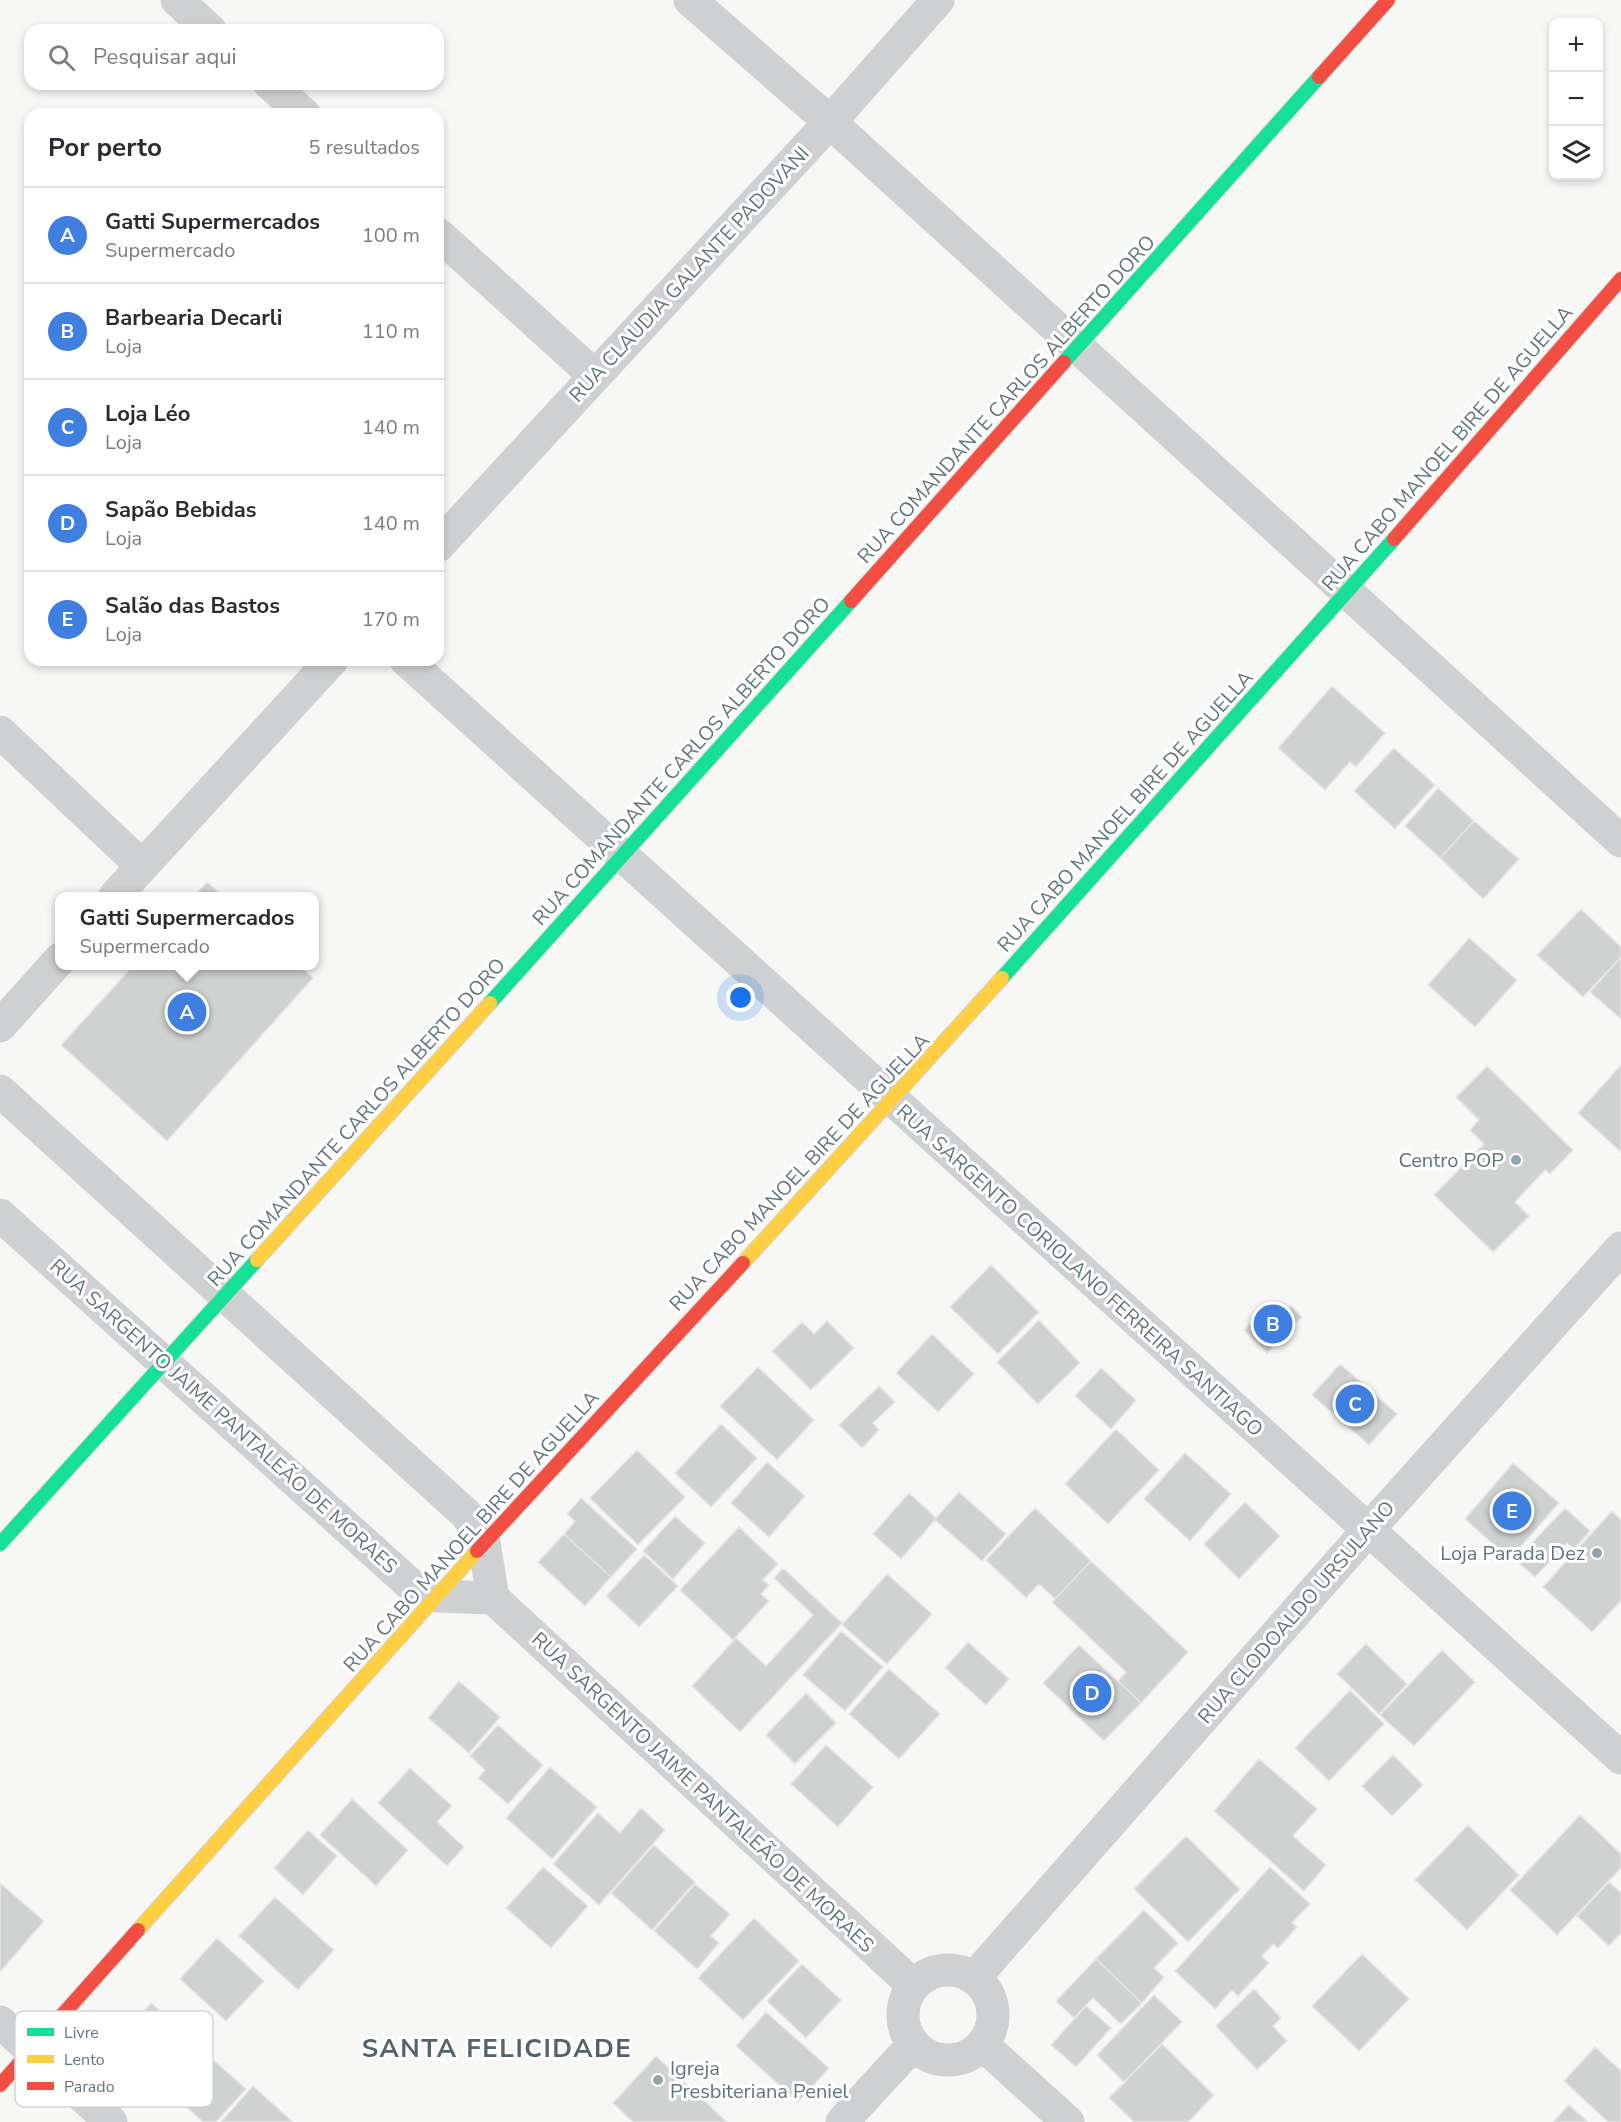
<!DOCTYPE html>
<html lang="pt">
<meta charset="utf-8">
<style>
:root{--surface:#fff;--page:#f2f2f3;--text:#2b2b33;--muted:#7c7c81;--line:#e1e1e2;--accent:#5b6169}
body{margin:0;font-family:"Nunito Sans",sans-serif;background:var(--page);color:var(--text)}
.controls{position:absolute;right:18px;top:18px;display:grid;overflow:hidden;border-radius:12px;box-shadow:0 3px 9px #0003}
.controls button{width:54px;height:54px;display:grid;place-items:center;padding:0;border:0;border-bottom:2px solid var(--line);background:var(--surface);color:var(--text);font:30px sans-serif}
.you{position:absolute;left:741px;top:998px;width:21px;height:21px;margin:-15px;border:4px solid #fff;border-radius:50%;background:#1a73e8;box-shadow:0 0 0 9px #1a73e833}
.badge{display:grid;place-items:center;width:39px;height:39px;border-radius:50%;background:var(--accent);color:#fff;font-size:20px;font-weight:700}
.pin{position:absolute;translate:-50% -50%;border:3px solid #fff;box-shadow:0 2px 6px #0006}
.popup{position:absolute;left:55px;top:892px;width:264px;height:78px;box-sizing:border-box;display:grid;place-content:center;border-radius:12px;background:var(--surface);filter:drop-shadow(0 2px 4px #0005);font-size:20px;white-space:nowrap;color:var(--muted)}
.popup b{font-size:22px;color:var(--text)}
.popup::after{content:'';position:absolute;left:50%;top:100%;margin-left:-12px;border:12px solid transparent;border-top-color:var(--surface)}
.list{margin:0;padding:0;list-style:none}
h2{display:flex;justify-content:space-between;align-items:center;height:78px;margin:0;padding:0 24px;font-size:26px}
h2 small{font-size:20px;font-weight:400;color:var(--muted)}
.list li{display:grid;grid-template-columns:39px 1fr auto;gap:18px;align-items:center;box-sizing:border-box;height:96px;padding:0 24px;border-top:2px solid var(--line)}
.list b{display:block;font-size:22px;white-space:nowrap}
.list p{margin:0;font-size:20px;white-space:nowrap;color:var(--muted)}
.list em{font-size:20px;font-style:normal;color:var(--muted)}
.icon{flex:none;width:33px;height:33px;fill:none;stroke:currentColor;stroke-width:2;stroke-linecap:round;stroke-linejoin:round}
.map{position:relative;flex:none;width:1621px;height:2122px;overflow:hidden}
.search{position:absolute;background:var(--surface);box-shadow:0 3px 9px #0003;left:24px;top:24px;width:420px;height:66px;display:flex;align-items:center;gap:15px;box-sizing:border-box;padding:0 21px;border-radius:18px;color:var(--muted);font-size:22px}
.panel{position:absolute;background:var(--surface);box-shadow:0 3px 9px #0003;left:24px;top:108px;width:420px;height:558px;border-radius:18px}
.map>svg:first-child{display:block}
</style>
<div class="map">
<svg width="1621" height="2122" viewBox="0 0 1621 2122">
<rect width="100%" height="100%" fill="#f7f7f6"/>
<!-- building -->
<path fill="#d0d2d2" stroke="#e6e6e6" stroke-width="1.5" d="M1332 686 1385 733 1356 767 1350 762 1325 790 1278 748Z
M1394 748 1435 785 1395 829 1354 791Z
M1438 788 1474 821 1440 858 1405 826Z
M1474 821 1519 859 1483 899 1440 858Z
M207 882 223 896H194Z
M1581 909 1621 947V957L1583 997 1537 955Z
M1469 938 1517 980 1475 1027 1428 985Z
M1621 957V1019L1590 992Z
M133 966H300L313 978 167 1141 61 1045Z
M1621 1065V1152L1578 1113Z
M1487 1066 1573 1150 1550 1174 1545 1170 1515 1202 1529 1216 1493 1252 1434 1195 1484 1144 1470 1130 1479 1120 1456 1097Z
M991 1265 1039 1312 998 1354 950 1307Z
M1271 1303 1283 1315 1291 1306 1302 1317 1267 1353 1244 1330Z
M1039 1320 1080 1363 1038 1404 997 1362Z
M827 1321 854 1348 811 1390 772 1351 802 1322 814 1334Z
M932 1334 974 1374 938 1412 896 1373Z
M1340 1364 1397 1414 1369 1445 1312 1395Z
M758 1367 814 1420 777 1460 720 1406Z
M1101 1368 1136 1400 1111 1429 1075 1396Z
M879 1386 895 1402 873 1423 879 1430 862 1448 839 1425Z
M721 1424 757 1458 711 1507 675 1473Z
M1116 1429 1159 1470 1108 1524 1065 1484Z
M637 1450 685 1497 638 1545 590 1498Z
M1185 1453 1231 1494 1190 1541 1144 1499Z
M767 1462 805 1496 769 1537 731 1503Z
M1513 1463 1559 1503 1510 1559 1465 1519Z
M959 1492 1006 1534 982 1561 935 1520 901 1559 873 1534 909 1493 936 1518Z
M581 1498 637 1549 611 1577 564 1534 575 1521 567 1514Z
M1245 1502 1280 1536 1239 1579 1204 1544Z
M1035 1508 1091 1561 1055 1599 1039 1584 1026 1598 986 1560Z
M1565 1508 1590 1531 1574 1549 1567 1543 1535 1577 1516 1560Z
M1612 1511 1621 1520V1601L1592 1632 1543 1587Z
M675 1516 705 1543 673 1579 643 1551Z
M739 1527 778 1564 763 1580 769 1585 761 1594 769 1601 733 1640 680 1590Z
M564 1534 611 1577 585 1606 538 1562Z
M644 1555 678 1586 639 1627 606 1596Z
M1091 1561 1188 1652 1141 1703 1118 1681 1126 1672 1052 1602Z
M783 1568 842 1623 740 1732 692 1686 736 1638 766 1666 813 1615 774 1578Z
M887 1574 932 1614 887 1664 842 1625Z
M841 1631 883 1667 845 1711 803 1675Z
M968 1642 1009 1679 986 1705 945 1668Z
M1366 1644 1407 1684 1379 1714 1337 1674Z
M1079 1645 1141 1703 1104 1741 1043 1683Z
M1442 1650 1475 1682 1414 1746 1380 1715Z
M889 1669 940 1714 899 1759 849 1714Z
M459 1681 500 1717 469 1753 428 1718Z
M1350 1690 1384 1724 1329 1781 1295 1748Z
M806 1693 836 1723 795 1764 766 1735Z
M498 1725 543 1765 508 1804 478 1778 485 1770 470 1756Z
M826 1745 873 1787 838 1827 791 1784Z
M1393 1755 1423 1785 1392 1816 1362 1786Z
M1259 1759 1317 1809 1293 1836 1326 1865 1304 1891 1214 1811Z
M550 1767 597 1807 552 1859 506 1818Z
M410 1768 452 1806 437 1822 464 1847 447 1866 378 1803Z
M352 1799 408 1850 376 1886 320 1835Z
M641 1808 665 1830 599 1905 553 1864 598 1813 620 1833Z
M1580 1815 1621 1854V1868L1557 1935 1510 1890Z
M1468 1825 1519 1875 1467 1930 1415 1880Z
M308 1830 337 1856 303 1895 274 1868Z
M1186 1836 1240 1889 1188 1942 1134 1889Z
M654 1845 695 1882 652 1930 611 1893Z
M543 1867 588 1906 551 1948 506 1908Z
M1270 1867 1310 1904 1292 1923 1297 1927 1278 1948 1273 1944 1262 1956 1269 1963 1238 1996 1232 1990 1215 2009 1175 1971Z
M1609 1882 1621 1893V1933L1609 1946 1577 1916Z
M0 1883 44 1921 0 1972Z
M695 1884 730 1914 711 1936 719 1943 697 1969 654 1931Z
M275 1897 334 1950 298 1990 239 1936Z
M1144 1910 1178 1943 1154 1968 1164 1977 1142 2003 1096 1959Z
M754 1918 799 1961 743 2020 698 1978Z
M217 1938 264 1981 226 2021 180 1979Z
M1362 1954 1409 1999 1359 2051 1312 2006Z
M1096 1959 1142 2003 1121 2024 1093 1998 1074 2018 1056 2001Z
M802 1964 841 2000 806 2038 767 2001Z
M1254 1989 1281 2018 1273 2026 1287 2041 1257 2070 1216 2026Z
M1154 1995 1182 2022 1124 2082 1097 2055Z
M151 2003 198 2045 162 2085 116 2042Z
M1086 2006 1111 2028 1076 2067 1051 2045Z
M766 2012 829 2068 798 2102 736 2046Z
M1162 2044 1214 2095 1188 2122H1134L1109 2098Z
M199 2047 246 2089 216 2122H203L164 2086Z
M1595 2047 1621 2071V2122H1608L1564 2081Z
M656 2056 727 2122H633L613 2103Z
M253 2086 293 2122H221Z
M1569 2105 1588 2122H1553Z"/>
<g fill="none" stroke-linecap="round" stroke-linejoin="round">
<!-- fast casing -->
<g stroke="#d3d5d5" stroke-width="16">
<path id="fast" d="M1064 362 1319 77
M1002 978 1394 539
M490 1003 851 601
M0 1544 257 1260"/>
</g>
<!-- slow casing -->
<g stroke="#d3d5d5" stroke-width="16">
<path id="slow" d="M257 1260 490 1003
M743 1263 1002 978
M138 1930 477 1551"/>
</g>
<!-- jam casing -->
<g stroke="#d3d5d5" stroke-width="16">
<path id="jam" d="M1319 77 1388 0
M1394 539 1621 279
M851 601 1064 362
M477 1551 743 1263
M0 2085 138 1930"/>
</g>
<!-- street -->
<path stroke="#cfd0d1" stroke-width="33" d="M177 0 210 30
M690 0 830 122 1621 841
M270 84 304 114
M438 234 595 376
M438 546 830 122 938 0
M406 660 1621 1758
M0 732 142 866
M115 896 332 660
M0 1026 60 959
M0 1091 467 1515 484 1543 493 1598 913 1985
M0 1215 412 1586 438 1596 493 1598
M903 2015a45 45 0 1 1 90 0a45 45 0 1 1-90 0Z
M975 1977 1368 1530 1621 1248
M0 2022 111 2122
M983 2045 1068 2122
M842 2122 913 2045"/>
<!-- fast -->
<use href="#fast" stroke="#16e098" stroke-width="14"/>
<!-- slow -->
<use href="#slow" stroke="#ffcf43" stroke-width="14"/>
<!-- jam -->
<use href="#jam" stroke="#f24e42" stroke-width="14"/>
</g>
<!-- markers -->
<g fill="#95a3ab" stroke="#fff" stroke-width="2">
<circle cx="1516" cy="1160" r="6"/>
<circle cx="1597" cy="1553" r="6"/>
<circle cx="658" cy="2080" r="6"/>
</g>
<g text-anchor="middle" stroke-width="6" stroke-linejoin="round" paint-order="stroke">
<!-- street labels -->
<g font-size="20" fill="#607682" stroke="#fff">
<text transform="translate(689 274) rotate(-47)" y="7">RUA CLAUDIA GALANTE PADOVANI</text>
<text transform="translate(1006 399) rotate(-48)" y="7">RUA COMANDANTE CARLOS ALBERTO DORO</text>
<text transform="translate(1447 448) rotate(-49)" y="7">RUA CABO MANOEL BIRE DE AGUELLA</text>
<text transform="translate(681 761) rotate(-48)" y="7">RUA COMANDANTE CARLOS ALBERTO DORO</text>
<text transform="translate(1125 811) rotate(-48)" y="7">RUA CABO MANOEL BIRE DE AGUELLA</text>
<text transform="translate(356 1122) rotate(-48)" y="7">RUA COMANDANTE CARLOS ALBERTO DORO</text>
<text transform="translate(799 1172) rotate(-47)" y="7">RUA CABO MANOEL BIRE DE AGUELLA</text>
<text transform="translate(1080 1270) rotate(42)" y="7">RUA SARGENTO CORIOLANO FERREIRA SANTIAGO</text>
<text transform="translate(224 1416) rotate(42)" y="7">RUA SARGENTO JAIME PANTALEÃO DE MORAES</text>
<text transform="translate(471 1531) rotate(-48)" y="7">RUA CABO MANOEL BIRE DE AGUELLA</text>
<text transform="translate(1296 1612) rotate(-49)" y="7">RUA CLODOALDO URSULANO</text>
<text transform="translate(703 1792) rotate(43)" y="7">RUA SARGENTO JAIME PANTALEÃO DE MORAES</text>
</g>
<!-- poi labels -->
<g font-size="20" fill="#607682" stroke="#fff" text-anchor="end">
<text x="1504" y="1167">Centro POP</text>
<text x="1585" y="1560">Loja Parada Dez</text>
<text x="670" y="2075" text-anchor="start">Igreja<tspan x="670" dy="23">Presbiteriana Peniel</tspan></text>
</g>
<!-- district labels -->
<g font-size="26" font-weight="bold" letter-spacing="1.5" fill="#53636c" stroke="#fff">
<text x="497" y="2057">SANTA FELICIDADE</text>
</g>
</g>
<!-- legend -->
<rect x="15" y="2011" width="198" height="96" rx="9" fill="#fff" stroke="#cfd6da" stroke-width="1.5"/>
<rect x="27" y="2028" width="27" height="8" fill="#16e098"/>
<rect x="27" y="2055" width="27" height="8" fill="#ffcf43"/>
<rect x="27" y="2082" width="27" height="8" fill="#f24e42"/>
<g font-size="16" fill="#607682">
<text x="64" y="2038">Livre</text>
<text x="64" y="2065">Lento</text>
<text x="64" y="2092">Parado</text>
</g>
</svg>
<div class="controls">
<button>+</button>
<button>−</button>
<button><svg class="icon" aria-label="layers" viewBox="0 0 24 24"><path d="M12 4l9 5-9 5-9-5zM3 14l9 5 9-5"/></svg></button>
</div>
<div class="you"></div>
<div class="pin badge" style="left:187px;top:1012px;background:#3f7fe0">A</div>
<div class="popup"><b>Gatti Supermercados</b>Supermercado</div>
<div class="pin badge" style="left:1273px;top:1324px;background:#3f7fe0">B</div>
<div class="pin badge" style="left:1355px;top:1404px;background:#3f7fe0">C</div>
<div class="pin badge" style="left:1092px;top:1693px;background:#3f7fe0">D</div>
<div class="pin badge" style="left:1512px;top:1511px;background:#3f7fe0">E</div>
<div class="search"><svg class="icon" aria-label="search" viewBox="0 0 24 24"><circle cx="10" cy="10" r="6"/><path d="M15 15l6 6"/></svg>Pesquisar aqui</div>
<section class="panel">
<h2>Por perto<small>5 resultados</small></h2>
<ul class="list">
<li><span class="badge" style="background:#3f7fe0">A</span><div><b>Gatti Supermercados</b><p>Supermercado</p></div><em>100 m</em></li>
<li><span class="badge" style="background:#3f7fe0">B</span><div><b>Barbearia Decarli</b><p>Loja</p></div><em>110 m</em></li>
<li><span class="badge" style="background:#3f7fe0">C</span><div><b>Loja Léo</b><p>Loja</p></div><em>140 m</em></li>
<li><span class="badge" style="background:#3f7fe0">D</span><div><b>Sapão Bebidas</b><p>Loja</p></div><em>140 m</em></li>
<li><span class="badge" style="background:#3f7fe0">E</span><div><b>Salão das Bastos</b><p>Loja</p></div><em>170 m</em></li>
</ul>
</section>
</div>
